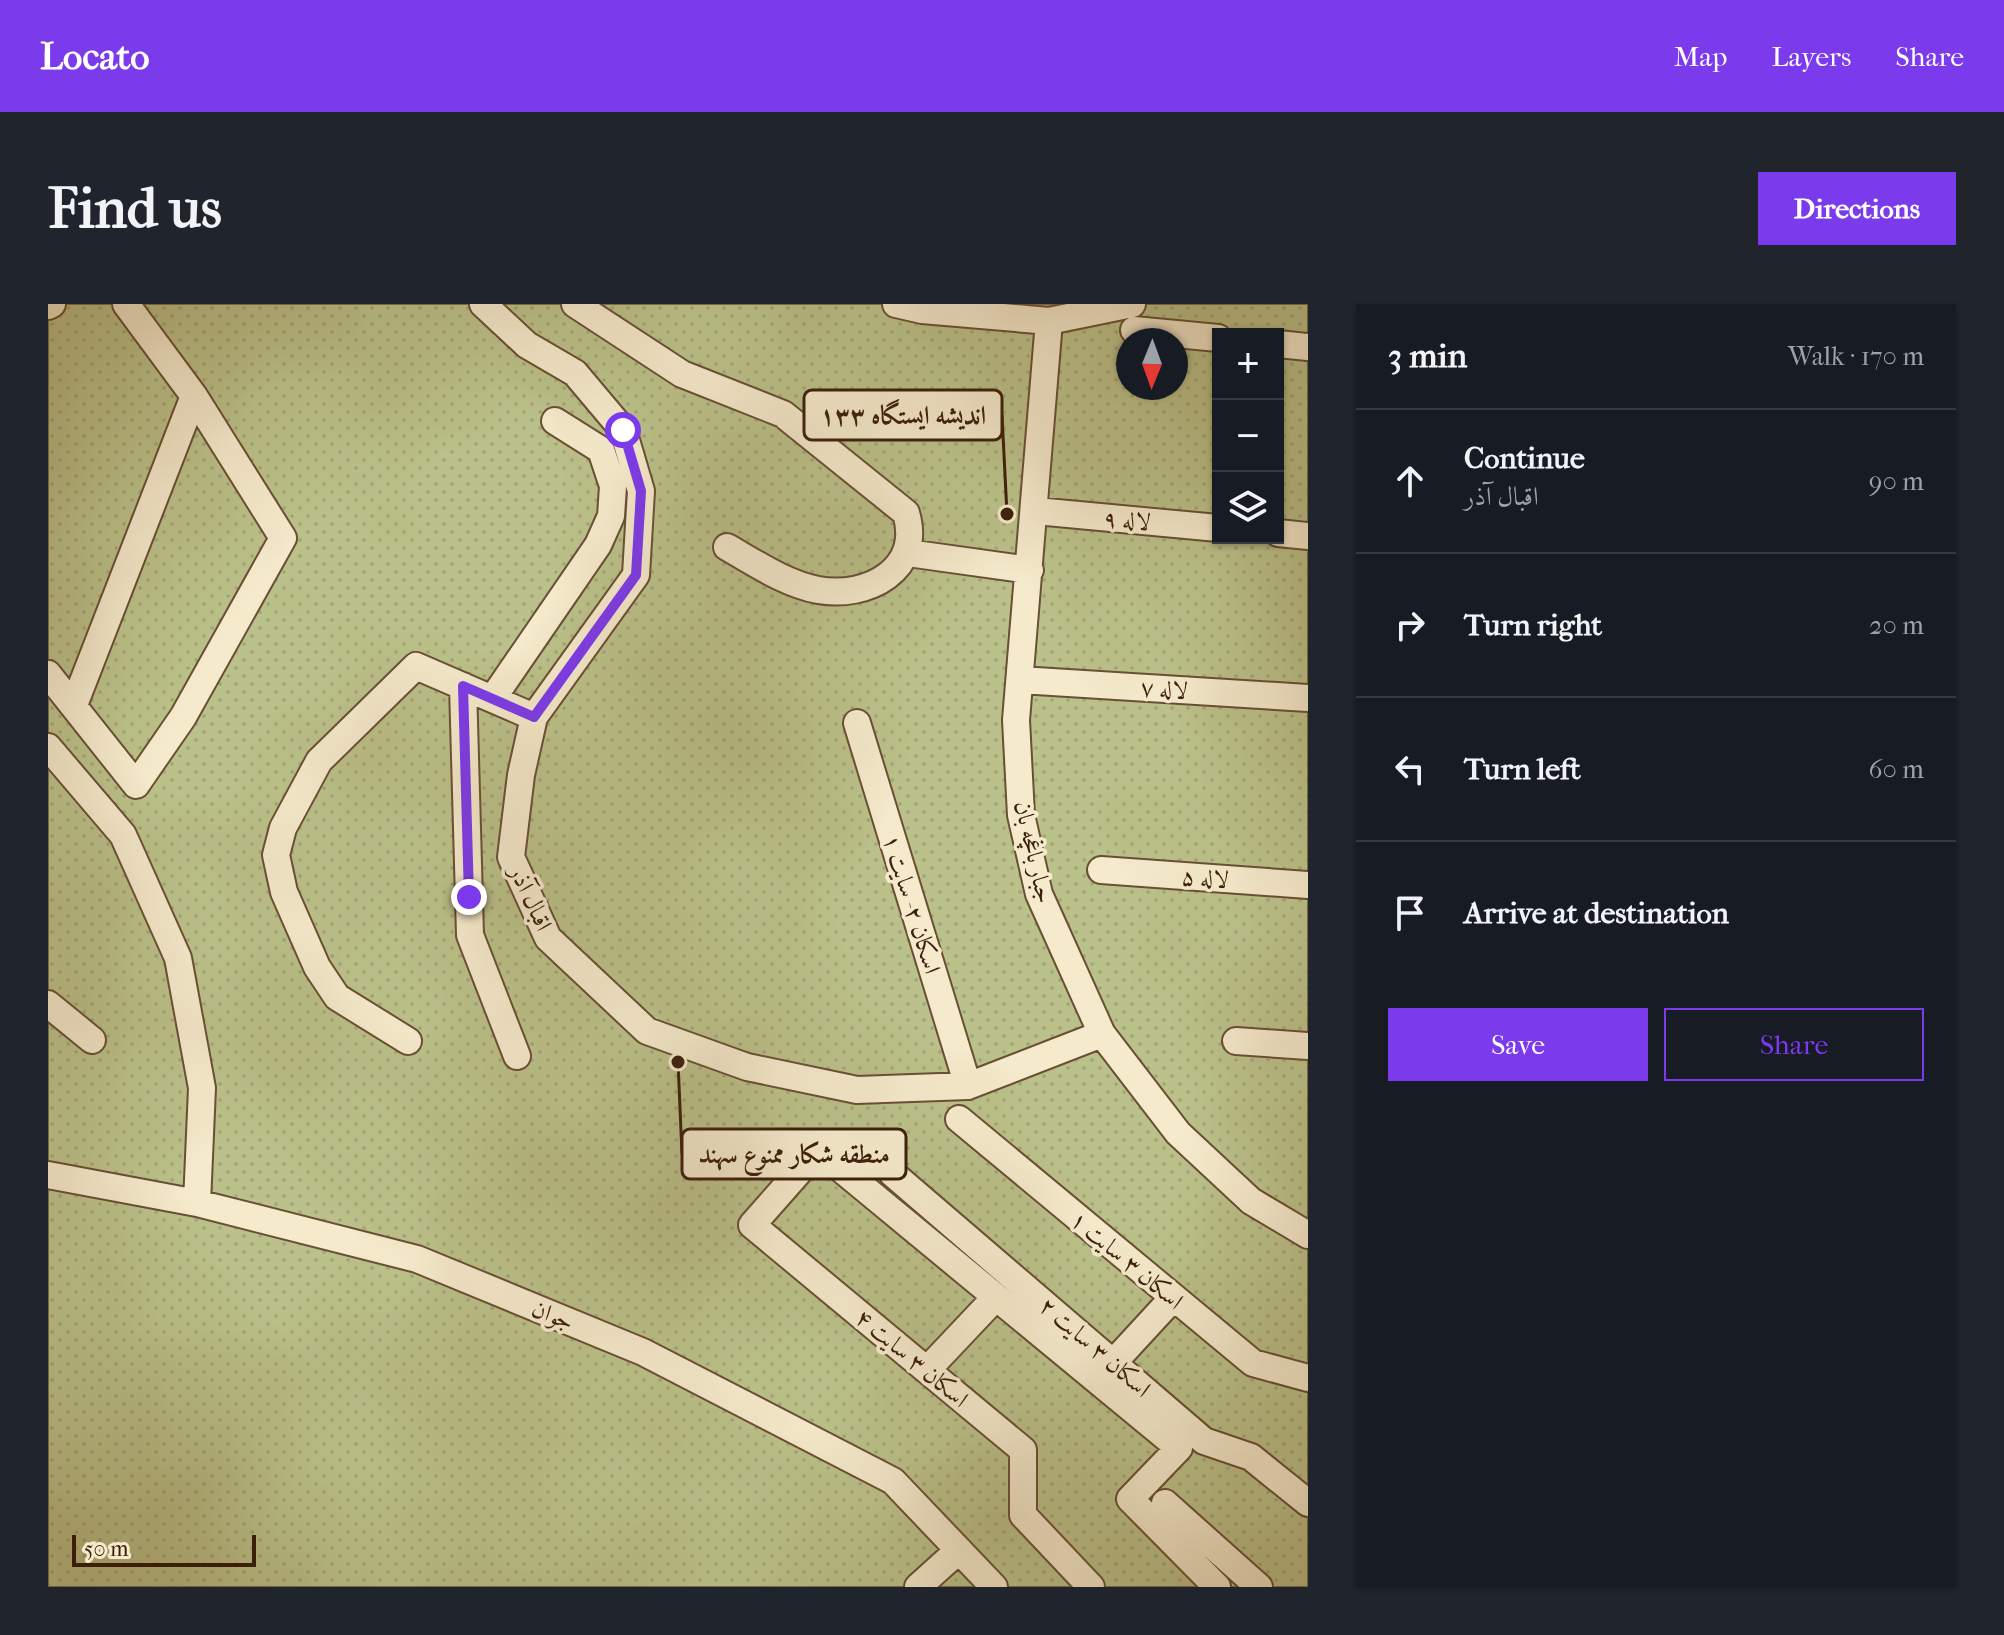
<!DOCTYPE html>
<meta charset="utf-8">
<style>
:root{--surface:#171b24;--page:#20242c;--text:#f1f3f6;--muted:#9ea1a6;--line:#363941;--accent:#7c3aed}
body{margin:0;font-family:"IM FELL French Canon",Amiri,serif;background:var(--page);color:var(--text)}
.controls{position:absolute;right:24px;top:24px;display:grid;overflow:hidden;border-radius:0px;box-shadow:0 2px 6px #0004}
.controls button{width:72px;height:72px;display:grid;place-items:center;padding:0;border:0;border-bottom:2px solid var(--line);background:var(--surface);color:var(--text);font:40px sans-serif}
.compass{position:absolute;left:1068px;top:24px;width:72px;height:72px;border-radius:50%;background:var(--surface);box-shadow:0 2px 6px #0004;rotate:181deg}
.scale{position:absolute;left:24px;bottom:20px;width:184px;box-sizing:border-box;padding-left:8px;border:4px solid #3c1f0b;border-top:0;font-size:22px;line-height:28px;white-space:nowrap;color:#3c1f0b;-webkit-text-stroke:6px #f5eacc;paint-order:stroke}
.stop{position:absolute;width:24px;height:24px;margin:-18px;border:6px solid #7c3aed;border-radius:50%;background:#fff}
.stop.end{background:#7c3aed;border-color:#fff;box-shadow:0 2px 8px #0008}
.list{margin:0;padding:0;list-style:none}
h2{display:flex;justify-content:space-between;align-items:center;height:104px;margin:0;padding:0 32px;font-size:34px}
h2 small{font-size:26px;font-weight:400;color:var(--muted)}
.list li{display:grid;grid-template-columns:52px 1fr auto;gap:24px;align-items:center;box-sizing:border-box;height:144px;padding:0 32px;border-top:2px solid var(--line)}
.list b{display:block;font-size:30px;white-space:nowrap}
.list p{margin:0;font-size:26px;white-space:nowrap;color:var(--muted)}
.list em{font-size:26px;font-style:normal;color:var(--muted)}
.actions{display:flex;gap:16px;padding:24px 32px}
.actions a{flex:1;padding:18px 0;border:2px solid var(--accent);border-radius:0px;text-align:center;font-size:28px;color:var(--accent)}
.actions .main{background:var(--accent);color:#fff}
.icon{flex:none;width:44px;height:44px;fill:none;stroke:currentColor;stroke-width:2;stroke-linecap:round;stroke-linejoin:round}
.map{position:relative;flex:none;width:1260px;height:1283px;overflow:hidden;border-radius:0px}
header{display:flex;align-items:center;gap:48px;box-sizing:border-box;height:112px;padding:0 40px;background:var(--accent);color:#fff}
header strong{font-size:38px}
nav{display:flex;gap:44px;margin-inline-start:auto;font-size:28px}
.intro{display:flex;align-items:center;justify-content:space-between;box-sizing:border-box;height:192px;padding:0 48px}
h1{margin:0;font-size:56px}
.button{padding:20px 36px;border-radius:0px;background:var(--accent);color:#fff;font-size:28px;font-weight:700}
main{display:flex;gap:48px;padding:0 48px}
aside{flex:1;background:var(--surface);border-radius:0px;box-shadow:0 2px 6px #0004}
.map>svg:first-child{display:block}
</style>
<header>
<strong>Locato</strong>
<nav><a>Map</a><a>Layers</a><a>Share</a></nav>
</header>
<div class="intro"><h1>Find us</h1><a class="button">Directions</a></div>
<main>
<div class="map">
<svg width="1260" height="1283" viewBox="0 0 1260 1283">
<defs>
<pattern id="park-dots" width="8" height="8" patternUnits="userSpaceOnUse" patternTransform="scale(2)"><rect width="8" height="8" fill="#bbc18a"/><path d="M2 2h.1M6 6h.1" fill="none" stroke="#a2a576" stroke-width="1.8" stroke-linecap="round"/></pattern>
</defs>
<rect width="100%" height="100%" fill="#efdfb1"/>
<filter id="stains"><feTurbulence type="fractalNoise" baseFrequency=".0025" numOctaves="4"/><feColorMatrix values="0 0 0 0 .2 0 0 0 0 .09 0 0 0 0 .02 0 0 0 .5 -.17"/></filter>
<radialGradient id="worn" r=".72"><stop offset=".6" stop-color="#630" stop-opacity="0"/><stop offset="1" stop-color="#630" stop-opacity=".3"/></radialGradient>
<!-- park -->
<path fill="url(#park-dots)" stroke="#7c704a" stroke-width="2" fill-rule="evenodd" d="M0 0H1260V1283H0ZM1170 30H1230V234H1170ZM1080 36H1128V84H1080Z"/>
<g fill="none" stroke-linecap="round" stroke-linejoin="round">
<!-- minor casing -->
<g stroke="#694f34" stroke-width="30">
<path id="minor" d="M435 0 479 41 527 69 575 126 593 187 588 271 486 413 473 471 463 553 500 634 599 727 699 763 809 786 920 782 1054 730
M527 0 634 70 735 110 858 209C875 265 820 295 770 286 738 280 707 259 679 243
M848 0 874 6 1001 17 1084 0
M0 2 4 0
M1001 17 968 416 973 511 991 590 1054 730 1130 829 1203 897 1260 931
M1086 26 1170 34
M1230 40 1260 43
M988 207 1170 224
M1230 229 1260 232
M860 249 982 266
M0 370 88 481 135 413 235 234 146 92 78 0
M972 376 1260 394
M415 382 422 631 469 752
M445 394 550 241 563 212 565 182 553 146 507 117
M26 401 146 92
M809 419 920 782
M0 443 75 531 130 654 154 784 149 899
M1053 566 1260 581
M0 700 44 736
M360 737 289 693 269 663 236 588 228 551 235 524 271 457 368 362 486 413
M1188 737 1260 742
M911 815 1205 1059 1260 1074
M845 870 1156 1137 1203 1153 1260 1199
M0 871 149 899 369 955 595 1048 845 1177 946 1283
M1065 1059 1124 995
M879 1066 948 993
M1117 1199 1211 1283
M870 1283 911 1246
M1043 1283 975 1211V1146L704 921 770 846 1131 1144 1082 1195 1169 1283"/>
</g>
<!-- minor -->
<use href="#minor" stroke="#f5eacc" stroke-width="26"/>
</g>
<g fill="none" stroke-linecap="round" stroke-linejoin="round">
<!-- route -->
<path stroke="#7c3aed" stroke-width="10" d="M421 593 415 382 486 413 588 271 593 187 575 126"/>
</g>
<g text-anchor="middle" stroke-width="7" stroke-linejoin="round" paint-order="stroke">
<!-- street labels -->
<g font-size="24" fill="#3c1f0b" stroke="#f5eacc">
<text transform="translate(1079 216) rotate(5)" y="8">لاله ۹</text>
<text transform="translate(1116 385) rotate(4)" y="8">لاله ۷</text>
<text transform="translate(986 548) rotate(77)" y="8">جبار باغچه بان</text>
<text transform="translate(1157 574) rotate(4)" y="8">لاله ۵</text>
<text transform="translate(483 594) rotate(65)" y="8">اقبال آذر</text>
<text transform="translate(864 600) rotate(73)" y="8">اسکان ۲- سایت ۱</text>
<text transform="translate(1079 956) rotate(40)" y="8">اسکان ۳ سایت ۱</text>
<text transform="translate(505 1011) rotate(22)" y="8">جوان</text>
<text transform="translate(1047 1043) rotate(41)" y="8">اسکان ۳ سایت ۲</text>
<text transform="translate(864 1054) rotate(40)" y="8">اسکان ۳ سایت ۴</text>
</g>
</g>
<!-- callouts -->
<path fill="none" stroke="#3c1f0b" stroke-width="3" d="M959 210L954 111M630 758L634 850"/>
<g fill="#3c1f0b" stroke="#f5eacc" stroke-width="3">
<circle cx="959" cy="210" r="8"/>
<circle cx="630" cy="758" r="8"/>
</g>
<g fill="#f5eacc" stroke="#3c1f0b" stroke-width="3">
<rect x="756" y="86" width="198" height="50" rx="8"/>
<rect x="634" y="825" width="224" height="50" rx="8"/>
</g>
<g font-size="26" text-anchor="middle" font-weight="bold" fill="#3c1f0b">
<text x="855" y="120">اندیشه ایستگاه ۱۳۳</text>
<text x="746" y="859">منطقه شکار ممنوع سهند</text>
</g>
<rect width="100%" height="100%" filter="url(#stains)"/>
<rect width="100%" height="100%" fill="url(#worn)"/>
</svg>
<div class="controls">
<button>+</button>
<button>−</button>
<button><svg class="icon" aria-label="layers" viewBox="0 0 24 24"><path d="M12 4l9 5-9 5-9-5zM3 14l9 5 9-5"/></svg></button>
</div>
<svg class="compass" viewBox="-18 -18 36 36"><path d="M0-13l5 13h-10z" fill="#e53935"/><path d="M0 13l5-13h-10z" fill="#9ea1a6"/></svg>
<div class="scale">50 m</div>
<div class="stop" style="left:575px;top:126px"></div>
<div class="stop end" style="left:421px;top:593px"></div>
</div>
<aside>
<h2>3 min<small>Walk · 170 m</small></h2>
<ul class="list">
<li><svg class="icon" aria-label="ahead" viewBox="0 0 24 24"><path d="M12 20V5M6 11l6-6 6 6"/></svg><div><b>Continue</b><p>اقبال آذر</p></div><em>90 m</em></li>
<li><svg class="icon" aria-label="right" viewBox="0 0 24 24"><path d="M7 20v-9h11M14 6l5 5-5 5"/></svg><div><b>Turn right</b></div><em>20 m</em></li>
<li><svg class="icon" aria-label="left" viewBox="0 0 24 24"><path d="M17 20v-9H6M10 6l-5 5 5 5"/></svg><div><b>Turn left</b></div><em>60 m</em></li>
<li><svg class="icon" aria-label="arrive" viewBox="0 0 24 24"><path d="M6 21V4h12l-3 4 3 4H6"/></svg><div><b>Arrive at destination</b></div></li>
</ul>
<div class="actions"><a class="main">Save</a><a>Share</a></div>
</aside>
</main>
